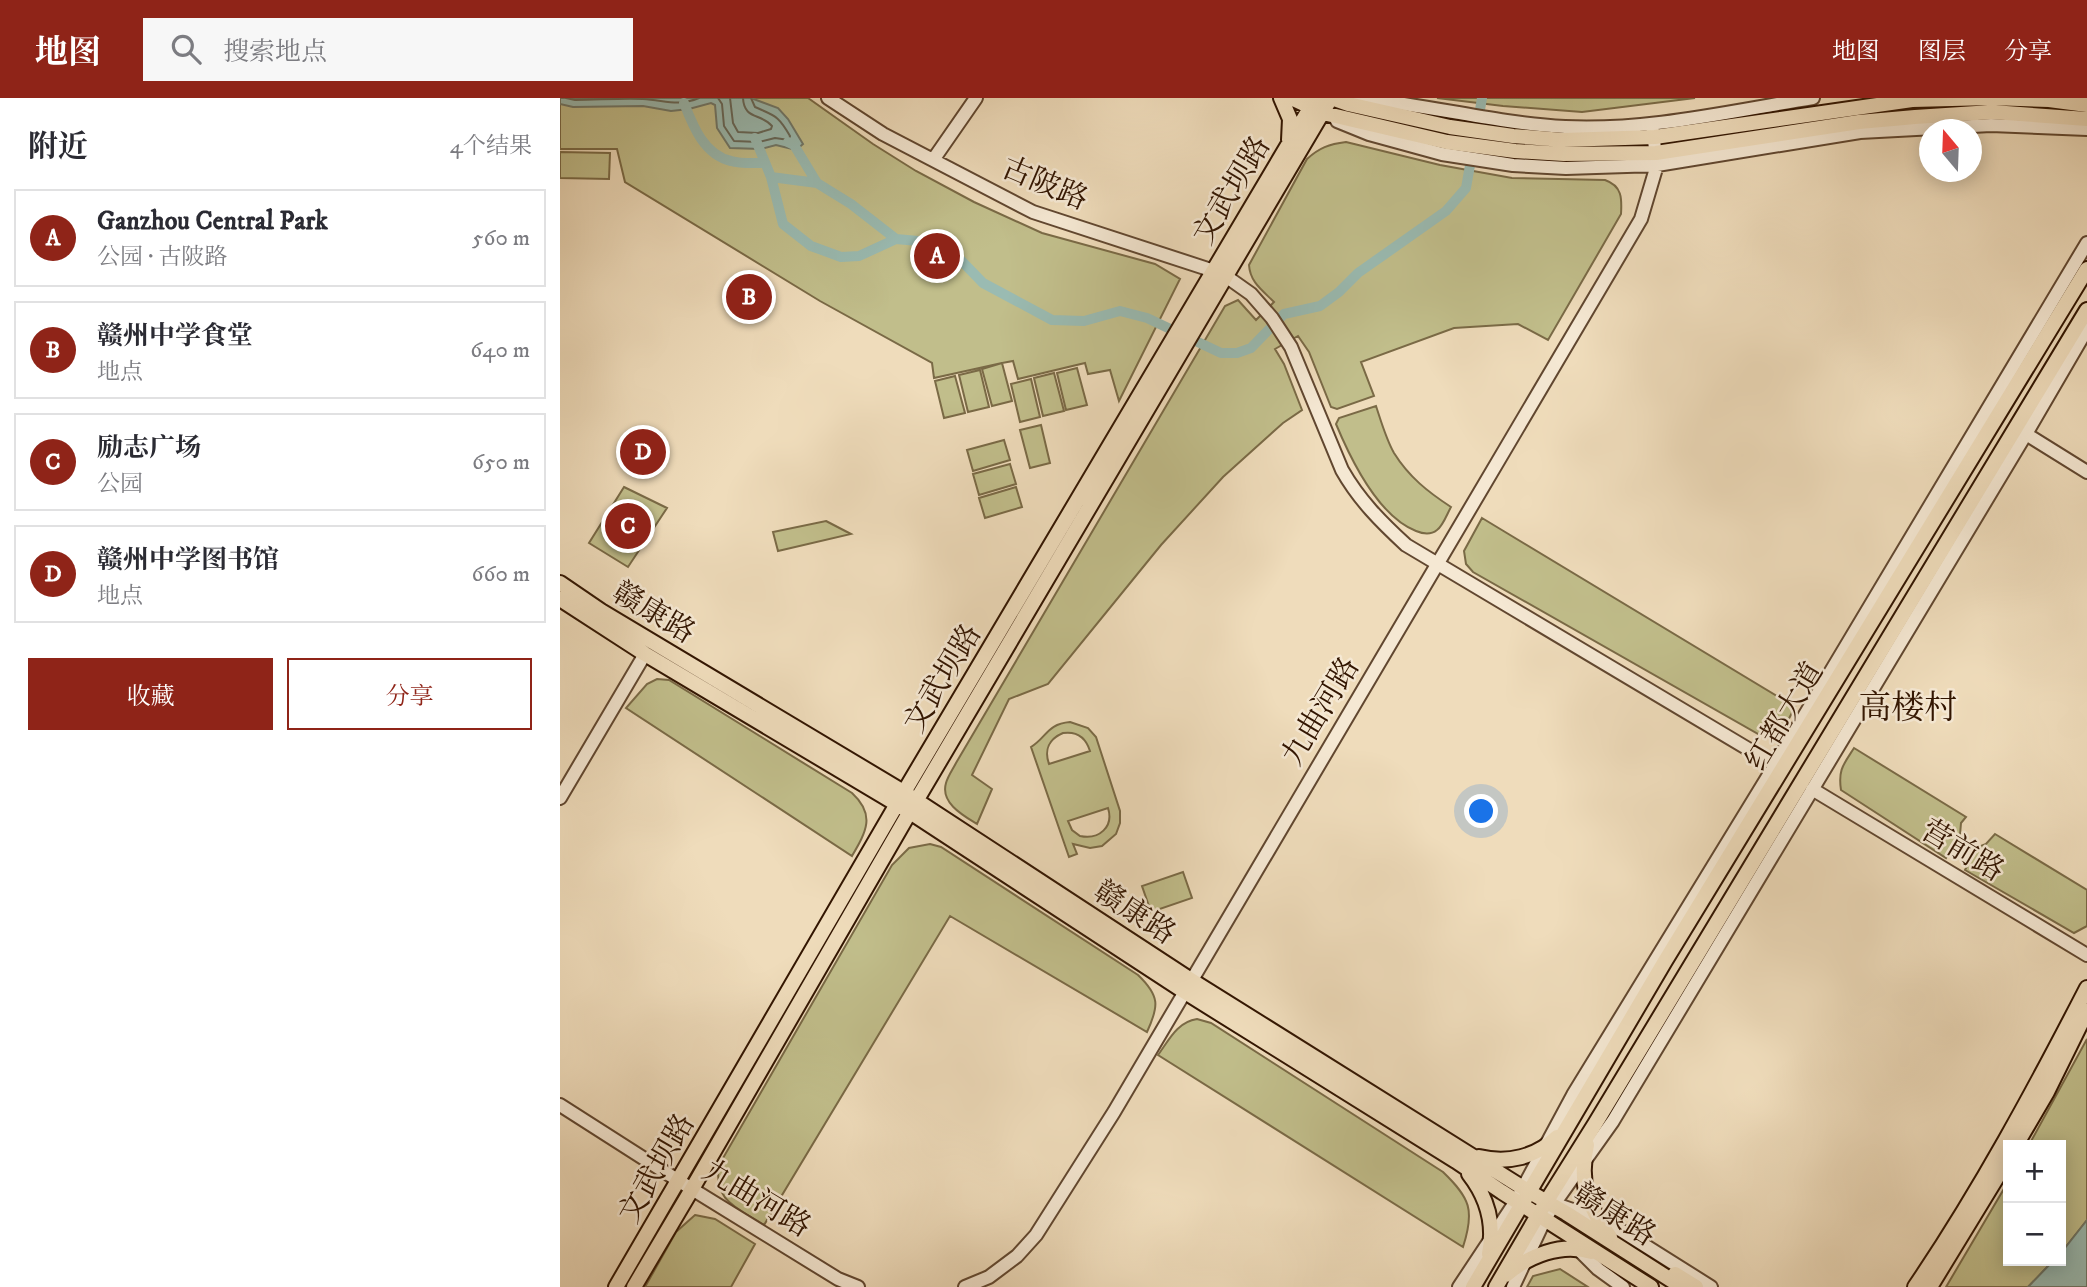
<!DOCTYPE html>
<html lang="zh">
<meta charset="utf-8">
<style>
:root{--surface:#fff;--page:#f7f7f7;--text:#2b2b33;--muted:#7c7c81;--line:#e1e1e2;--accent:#8f2418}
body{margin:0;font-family:"IM FELL DW Pica","Noto Serif SC",serif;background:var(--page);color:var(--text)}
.controls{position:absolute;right:21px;bottom:21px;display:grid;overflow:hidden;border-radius:0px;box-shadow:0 4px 18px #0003}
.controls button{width:63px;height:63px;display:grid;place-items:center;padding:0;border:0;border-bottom:2px solid var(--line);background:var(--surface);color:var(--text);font:35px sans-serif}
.compass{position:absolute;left:1359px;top:21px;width:63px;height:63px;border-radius:50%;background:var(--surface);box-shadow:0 4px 18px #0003;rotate:341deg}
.you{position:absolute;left:922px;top:714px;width:24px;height:24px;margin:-18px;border:5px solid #fff;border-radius:50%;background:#1a73e8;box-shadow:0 0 0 10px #1a73e833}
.badge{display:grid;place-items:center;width:46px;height:46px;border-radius:50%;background:var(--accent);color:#fff;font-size:23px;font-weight:700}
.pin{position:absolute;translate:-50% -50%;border:4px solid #fff;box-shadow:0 2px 7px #0006}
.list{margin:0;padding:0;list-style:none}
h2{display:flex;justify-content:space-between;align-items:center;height:91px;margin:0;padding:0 28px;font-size:30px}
h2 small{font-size:23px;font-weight:400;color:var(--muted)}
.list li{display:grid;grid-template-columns:46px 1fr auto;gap:21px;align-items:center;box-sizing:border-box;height:98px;margin:0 14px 14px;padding:0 14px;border:2px solid var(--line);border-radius:0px}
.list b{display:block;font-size:26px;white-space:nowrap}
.list p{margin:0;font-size:23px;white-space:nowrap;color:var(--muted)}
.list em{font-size:23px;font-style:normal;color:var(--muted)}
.actions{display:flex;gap:14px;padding:21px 28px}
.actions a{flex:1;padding:16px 0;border:2px solid var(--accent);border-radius:0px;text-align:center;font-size:24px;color:var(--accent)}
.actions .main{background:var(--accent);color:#fff}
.icon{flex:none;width:38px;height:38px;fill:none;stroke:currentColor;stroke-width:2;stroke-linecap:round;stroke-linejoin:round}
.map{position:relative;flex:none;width:1527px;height:1189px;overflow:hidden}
header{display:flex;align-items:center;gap:42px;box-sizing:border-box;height:98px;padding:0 35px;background:var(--accent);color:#fff}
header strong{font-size:33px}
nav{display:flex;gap:38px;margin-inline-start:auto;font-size:24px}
.search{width:490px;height:63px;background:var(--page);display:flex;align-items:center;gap:18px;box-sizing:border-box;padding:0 24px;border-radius:0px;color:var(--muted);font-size:26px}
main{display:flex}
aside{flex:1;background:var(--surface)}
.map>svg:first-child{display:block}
</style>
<header>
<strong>地图</strong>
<div class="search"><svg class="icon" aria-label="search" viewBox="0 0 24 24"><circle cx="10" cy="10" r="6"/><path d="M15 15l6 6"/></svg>搜索地点</div>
<nav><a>地图</a><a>图层</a><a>分享</a></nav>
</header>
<main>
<aside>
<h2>附近<small>4个结果</small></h2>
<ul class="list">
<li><span class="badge">A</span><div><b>Ganzhou Central Park</b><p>公园 · 古陂路</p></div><em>560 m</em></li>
<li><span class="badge">B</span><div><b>赣州中学食堂</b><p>地点</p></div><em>640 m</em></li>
<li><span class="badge">C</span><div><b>励志广场</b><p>公园</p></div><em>650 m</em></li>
<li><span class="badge">D</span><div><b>赣州中学图书馆</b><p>地点</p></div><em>660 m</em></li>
</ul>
<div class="actions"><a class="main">收藏</a><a>分享</a></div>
</aside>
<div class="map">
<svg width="1527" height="1189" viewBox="0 0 1527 1189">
<rect width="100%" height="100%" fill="#efdcbb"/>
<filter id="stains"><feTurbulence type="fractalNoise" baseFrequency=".00286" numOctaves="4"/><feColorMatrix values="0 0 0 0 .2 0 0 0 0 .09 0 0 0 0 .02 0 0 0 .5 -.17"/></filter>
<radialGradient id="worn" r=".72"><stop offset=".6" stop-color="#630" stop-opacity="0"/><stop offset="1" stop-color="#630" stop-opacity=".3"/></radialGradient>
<!-- green -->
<path fill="#c1be8b" stroke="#7a6a46" stroke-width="2" fill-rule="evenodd" d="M0 0H248L313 46 356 73 414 104 482 135 595 166 620 181 559 303 550 272 528 276 525 265 458 281 453 263 442 265 452 303 432 308 422 271 442 265 374 280 372 265 260 203 65 84 57 51H0Z
M877 0H1135L1022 14 943 8Z
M786 44 880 67 952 80 1045 82C1062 88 1062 100 1061 116L988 242 958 226 894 230 801 264 814 298 777 311 771 309 749 254 738 238 715 251 724 266 742 312 723 325 663 379 601 447 488 586 449 601 412 677 432 691 417 726C404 718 380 705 386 685 388 678 393 671 396 665L665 208 678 202 696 222 714 204C702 192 690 184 689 167L747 61C759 50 769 46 786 44Z
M0 54 50 55 49 81 0 80Z
M517 270 527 307 506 312 497 275Z
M420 272 429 309 408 314 399 277Z
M494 275 504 313 483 318 474 280Z
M395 278 405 315 384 320 375 283Z
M471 281 480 319 460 324 451 286Z
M816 308C821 323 826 341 834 355 849 379 868 394 891 409 887 416 883 428 877 432 871 437 863 436 856 433 818 418 791 362 776 326L779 320Z
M481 327 490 365 470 370 460 332Z
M444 342 450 362 413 373 407 352Z
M450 366 456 386 419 397 413 376Z
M64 389 107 410 68 469 29 445Z
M456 389 462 409 425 420 419 400Z
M922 420 1235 609 1224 630 1210 640 1200 637 913 474 906 466 904 453Z
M266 423 291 436 218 453 213 434Z
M97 581 109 582 292 695C316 717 306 734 292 758L66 610 87 586Z
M510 624 528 630 536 639 560 713V725L556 736 542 748 530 750 513 746 517 756 509 759 471 649C487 639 487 626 510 624ZM503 635C517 633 526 640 530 653L489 666C484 652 489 641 503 635ZM548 710C554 729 539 742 520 738L512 732 508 723Z
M1294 650 1406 719 1401 725 1400 737 1386 760 1281 692C1278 672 1283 667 1294 650Z
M1435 736 1527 792V828L1514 835 1405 772 1418 749 1426 746Z
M370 746 381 749 578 877C600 898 599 908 587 934L390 818 204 1127C178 1110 153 1104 159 1067L332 767 349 750Z
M623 774 632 800 591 814 582 788Z
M637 921 651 925 883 1074C910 1100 915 1112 903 1149L598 957C609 942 617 924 637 921Z
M1527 941V1122L1501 1155V1047H1469Z
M1448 1084V1163H1493L1468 1189H1386Z
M135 1117 155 1121 195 1146 171 1189H85L116 1134Z
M1000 1171 1028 1189H967L973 1178Z"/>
<!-- water -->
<path fill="#9abbb2" stroke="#70796b" stroke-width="2" d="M0 0H191L218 10 228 21 243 46 236 52 216 47 201 51 170 50 157 30 155 7 151 5 129 11 111 13 83 8 13 9 0 6Z
M1527 1122V1189H1468L1493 1163H1501V1155Z"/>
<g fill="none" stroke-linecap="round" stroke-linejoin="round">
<!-- shore -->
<path stroke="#66685a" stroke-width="2" d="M6 0 15 2C37 2 60 0 83 1 105 2 117 9 139 0
M158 0 162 6 164 28 174 43 199 44 215 40 229 42 230 38C218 17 215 18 195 9L191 0
M170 0 173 25 178 34 198 35 211 31 212 28C201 15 184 22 183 0"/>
<!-- canal -->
<path stroke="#9abbb2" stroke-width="10" d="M124 5C133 28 144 57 171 63 181 66 194 65 204 65
M918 24 922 0
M195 40 211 79 223 126 251 148 281 159 299 158 336 141 369 144 390 151 423 185 492 222 524 223 560 213 587 220 661 255H677L691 250 724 216 760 208 779 194 798 175 886 113 906 90 912 56
M228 44 234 47 257 85
M211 79 257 85 291 106 336 141"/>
<!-- minor casing -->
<g stroke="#614730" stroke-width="16">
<path id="minor" d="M268 0 323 36 473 114 654 173 667 179 691 196 712 220 731 249 782 372C799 402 821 424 846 447L1215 667
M799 0C868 7 935 25 1005 29 1088 33 1171 13 1253 0
M777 23 809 36 882 56 953 67 1006 70 1097 67 1300 34 1431 27 1527 31
M373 62 416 0
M1466 336 1527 374
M1252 691 1527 857
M0 700 85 556
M0 1007 119 1083 278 1181 298 1189
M1001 1108 1036 1120 1062 1133 1151 1189
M1016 1149 1038 1171 1063 1189
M405 1189 429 1179 457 1158 476 1137 554 1014 1081 121 1097 67 1092 26
M899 1189 956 1103 1013 997 1215 667 1527 145
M953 1189 984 1123 994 1106 1053 1023 1466 336 1527 231"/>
</g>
<!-- major casing -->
<g stroke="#321501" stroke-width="18">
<path id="major" d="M721 0 730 21 729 42
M731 0 763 15 887 44 955 53 1004 56 1096 55 1299 24 1355 19 1432 14 1527 21
M771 0 788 6 890 29 953 38 1003 42 1095 39 1352 2 1431 0 1489 2 1527 7
M0 485 41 513 345 695 631 882 968 1093 1006 1115 1122 1189
M0 501 85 556 350 714 625 894 896 1063 942 1094 1091 1189
M1027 1047C1018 1084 1028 1109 1050 1139
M1456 1047 1487 994 1527 913
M919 1059C948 1066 976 1059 997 1039
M909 1076C927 1099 935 1127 929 1156
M1115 1176 1136 1189
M946 1177C968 1158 1002 1144 1031 1154
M56 1189 337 706 756 0
M74 1189 132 1091 356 703 771 0
M913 1189 1105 863 1527 171
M936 1189 978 1117 1035 1026 1527 212
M1355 1189C1420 1093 1474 993 1527 890
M1370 1189 1448 1061"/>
</g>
<!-- minor -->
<use href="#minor" stroke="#f5e8d3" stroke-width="12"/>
<!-- major -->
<use href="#major" stroke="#efdcbb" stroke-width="14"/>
</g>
<g text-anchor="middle" stroke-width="5" stroke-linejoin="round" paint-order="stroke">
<!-- street labels -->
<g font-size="30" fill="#321501" stroke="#f5e8d3">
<text transform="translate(485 85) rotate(23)" y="10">古陂路</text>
<text transform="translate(671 92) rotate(-59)" y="10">文武坝路</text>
<text transform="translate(94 514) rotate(31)" y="10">赣康路</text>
<text transform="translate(382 580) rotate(-59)" y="10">文武坝路</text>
<text transform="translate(760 613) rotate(-59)" y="10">九曲河路</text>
<text transform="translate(1224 618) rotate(-59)" y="10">红都大道</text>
<text transform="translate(1403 752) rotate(31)" y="10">营前路</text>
<text transform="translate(575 814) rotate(33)" y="10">赣康路</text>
<text transform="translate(96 1070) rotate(-60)" y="10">文武坝路</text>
<text transform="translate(197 1100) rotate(31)" y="10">九曲河路</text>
<text transform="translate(1055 1116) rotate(32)" y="10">赣康路</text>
</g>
<!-- quarter labels -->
<g font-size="33" fill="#321501" stroke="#f5e8d3">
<text x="1348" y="620">高楼村</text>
</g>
</g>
<rect width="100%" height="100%" filter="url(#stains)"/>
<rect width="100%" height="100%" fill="url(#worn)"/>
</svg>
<div class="controls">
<button>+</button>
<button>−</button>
</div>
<svg class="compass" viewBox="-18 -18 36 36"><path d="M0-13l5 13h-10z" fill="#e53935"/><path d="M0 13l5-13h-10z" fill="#7c7c81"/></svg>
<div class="you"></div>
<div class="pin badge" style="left:377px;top:158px">A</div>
<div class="pin badge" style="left:189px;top:199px">B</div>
<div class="pin badge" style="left:68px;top:428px">C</div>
<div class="pin badge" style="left:83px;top:354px">D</div>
</div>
</main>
